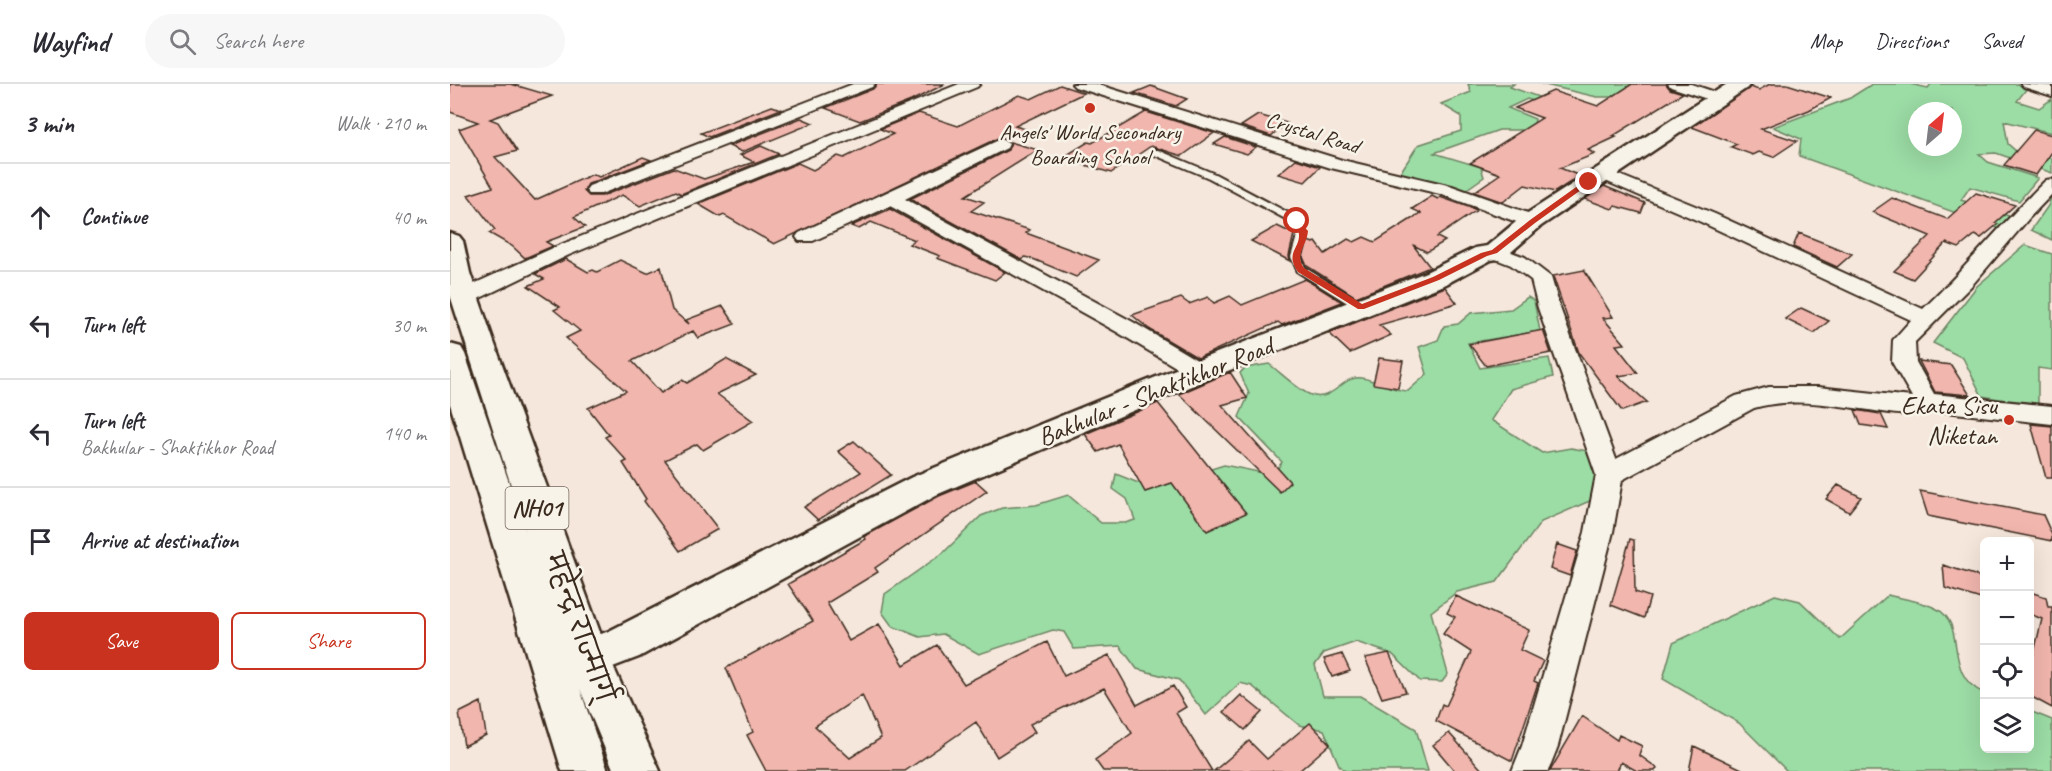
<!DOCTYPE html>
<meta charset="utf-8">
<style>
:root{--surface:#fff;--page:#f7f7f7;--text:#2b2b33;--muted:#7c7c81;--line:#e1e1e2;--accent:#c8321e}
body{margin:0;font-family:Caveat,"Playpen Sans Deva",sans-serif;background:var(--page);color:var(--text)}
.controls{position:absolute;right:18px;bottom:18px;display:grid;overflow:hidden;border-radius:9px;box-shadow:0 6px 24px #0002}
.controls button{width:54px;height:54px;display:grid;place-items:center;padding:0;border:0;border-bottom:2px solid var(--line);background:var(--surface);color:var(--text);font:30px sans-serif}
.compass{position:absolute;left:1458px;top:18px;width:54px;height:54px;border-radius:50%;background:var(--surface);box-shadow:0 6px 24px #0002;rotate:28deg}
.stop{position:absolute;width:18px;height:18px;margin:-14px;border:4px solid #c8321e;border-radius:50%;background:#fff}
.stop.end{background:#c8321e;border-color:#fff;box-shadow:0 2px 6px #0008}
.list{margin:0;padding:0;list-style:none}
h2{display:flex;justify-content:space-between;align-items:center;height:78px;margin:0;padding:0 24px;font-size:26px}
h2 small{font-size:20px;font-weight:400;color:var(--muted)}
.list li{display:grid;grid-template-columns:39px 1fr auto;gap:18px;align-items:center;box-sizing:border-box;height:108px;padding:0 24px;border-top:2px solid var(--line)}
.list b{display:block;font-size:22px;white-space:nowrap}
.list p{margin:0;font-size:20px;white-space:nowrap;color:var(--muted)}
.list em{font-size:20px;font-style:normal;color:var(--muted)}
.actions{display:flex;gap:12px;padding:18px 24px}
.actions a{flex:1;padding:14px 0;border:2px solid var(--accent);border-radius:9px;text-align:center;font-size:21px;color:var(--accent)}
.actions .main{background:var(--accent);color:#fff}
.icon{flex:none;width:33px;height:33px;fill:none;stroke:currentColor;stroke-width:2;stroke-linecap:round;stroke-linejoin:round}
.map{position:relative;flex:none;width:1602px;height:687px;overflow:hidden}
header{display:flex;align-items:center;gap:36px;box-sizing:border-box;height:84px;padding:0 30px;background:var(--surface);border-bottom:2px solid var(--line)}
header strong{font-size:28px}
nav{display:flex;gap:33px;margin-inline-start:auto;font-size:21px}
.search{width:420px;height:54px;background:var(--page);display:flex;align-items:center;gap:15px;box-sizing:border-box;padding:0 21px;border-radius:33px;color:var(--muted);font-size:22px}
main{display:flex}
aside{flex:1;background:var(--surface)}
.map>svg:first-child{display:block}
</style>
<header>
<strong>Wayfind</strong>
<div class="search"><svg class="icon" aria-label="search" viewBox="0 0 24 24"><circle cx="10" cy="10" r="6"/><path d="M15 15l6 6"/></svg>Search here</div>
<nav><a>Map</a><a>Directions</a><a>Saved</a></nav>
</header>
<main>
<aside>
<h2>3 min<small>Walk · 210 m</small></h2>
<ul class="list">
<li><svg class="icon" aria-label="ahead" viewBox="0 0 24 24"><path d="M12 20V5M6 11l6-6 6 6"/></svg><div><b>Continue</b></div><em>40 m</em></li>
<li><svg class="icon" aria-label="left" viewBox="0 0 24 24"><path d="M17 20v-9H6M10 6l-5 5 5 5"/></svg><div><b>Turn left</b></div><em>30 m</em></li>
<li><svg class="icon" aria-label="left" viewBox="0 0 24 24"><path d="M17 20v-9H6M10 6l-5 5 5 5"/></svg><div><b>Turn left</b><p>Bakhular - Shaktikhor Road</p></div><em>140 m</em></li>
<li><svg class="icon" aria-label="arrive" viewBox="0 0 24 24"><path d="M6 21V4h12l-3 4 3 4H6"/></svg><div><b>Arrive at destination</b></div></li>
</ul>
<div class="actions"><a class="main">Save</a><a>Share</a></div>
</aside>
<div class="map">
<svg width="1602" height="687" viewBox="0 0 1602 687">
<rect width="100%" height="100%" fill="#f6e7dc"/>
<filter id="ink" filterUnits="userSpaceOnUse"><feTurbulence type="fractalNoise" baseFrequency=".0167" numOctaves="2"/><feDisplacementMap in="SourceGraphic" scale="12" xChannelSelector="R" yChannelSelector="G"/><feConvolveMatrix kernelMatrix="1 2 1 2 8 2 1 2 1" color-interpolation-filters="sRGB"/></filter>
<g filter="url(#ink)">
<!-- green -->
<path fill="#9cdca5" stroke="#6c8362" stroke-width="1.5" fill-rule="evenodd" d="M1018 0H1064L1060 3 1103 18 1098 22 1077 15 1058 24 1085 35 1083 46H1049L984 69 1031 83 1034 93 1014 107 948 92 968 61 1011 47V32L991 20 1021 8Z
M1091 0H1189L1170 13H1147Z
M1422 0H1460L1478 4 1481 0H1568L1578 3 1567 17 1589 24 1602 15V49L1554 37 1558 60 1566 67 1602 74V89L1546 69 1529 70 1538 78 1588 94 1569 117 1520 103 1511 116 1562 133 1550 145 1349 72 1351 55 1323 43 1400 14ZM1467 27H1503V63H1467Z
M1602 110V156L1581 146 1598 122Z
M1575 161 1602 170V286L1588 284V322L1532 312 1513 274 1483 259 1527 202Z
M1078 213 1084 217 1090 247 1018 259 1030 284 1099 274 1103 293 1061 305 1041 336 1092 369 1121 364 1143 368 1156 410 1091 438 1047 498 1007 508 981 528 998 590 992 598 970 597 942 570 906 558 874 569 865 581 873 612H910L966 645 978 687H895L889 681 874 646 849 641 802 602 790 599 756 631 729 596 687 585 670 562 624 565 614 548 603 546 529 570 493 550 470 553 442 542 432 528 435 510 493 469 531 432 552 424 586 421 618 411 651 439H675L685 436 677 415 663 405 666 390 701 404 774 381 823 391 832 378 789 333 799 310 790 289 795 284 819 280C830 288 849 307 861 311 883 319 893 290 912 294 929 297 939 306 958 307L977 290 969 263 988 256 994 242 1008 240 1021 229 1061 225Z
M1325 511 1350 517 1390 555 1438 511C1453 515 1473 517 1487 525 1518 541 1492 591 1534 609V664H1580V627L1602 636V687H1337L1289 639 1213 595 1223 559Z"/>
<!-- building -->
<path fill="#f1b6ae" stroke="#3b2a1e" stroke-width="1.5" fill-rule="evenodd" d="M0 0H61L102 12 40 35 48 38 67 67 45 73 85 116 143 90 149 93 193 73 201 76 138 100 134 107 139 112H152L224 84 254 95 304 78 290 71 311 62 329 70 231 110 226 107 190 122 172 111 124 133 135 143 96 158 103 162 75 174 62 162 39 149 45 146 18 111 43 103 9 45 28 38 0 28Z
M427 0H495L461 17 410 37 375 24 423 5Z
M1182 0H1216L1220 5 1233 9 1163 52 1166 53 1138 66 1145 70 1110 84 1130 92 1105 108 1075 101 1053 118 1024 108 1050 90 1020 79 1092 34 1065 24 1103 7 1148 22Z
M1320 0H1337L1381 14 1359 26 1311 45 1347 57 1323 73 1309 68 1303 71 1281 63 1287 60 1242 43 1300 3 1309 6Z
M610 1 634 9 565 42 575 45 557 56 550 53 324 160 274 131 270 133 248 120 348 79 363 86 388 72 394 74 443 50 430 45 469 29 508 42 569 11 581 15Z
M701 2 737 15 726 22 684 9Z
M322 22 331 25 259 53 251 49Z
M693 27 764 49 732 72 701 62 661 89 612 74 638 58 642 59 696 28Z
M808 31 837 39 821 52 791 42Z
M351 34 363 39 292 68 279 62Z
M1584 46 1602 51V68L1586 91 1554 81Z
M775 53 806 63 797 70 764 60Z
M560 58 588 66 515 112 534 118 521 127 580 146 576 149 649 176 626 193 583 175 575 173 572 176 460 115 558 66Z
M846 75 870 83 855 98 828 90Z
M1154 102 1195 119 1191 129 1165 122 1162 125 1135 115Z
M1526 109 1565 121 1545 139 1548 140 1531 154 1525 151 1509 164 1496 159 1463 195 1444 187 1480 152 1422 128 1442 114 1497 135Z
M982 112 988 115 990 113 1027 126 987 153 995 157 977 168 963 161 980 183 906 213 857 182 853 173 858 157 863 159 866 158 875 170 898 155 904 158 914 153 925 158 971 129 962 125Z
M440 125 555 188 545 196 487 174 490 172 459 160 465 156 421 138 409 145 401 142Z
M827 142 844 150 839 172 840 177 801 157Z
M1349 149 1402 170 1387 183 1343 163Z
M116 175 138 188 143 186 147 188 170 176 197 189 211 183 222 226 239 240 236 236 273 222 285 240 248 254 243 247 182 277 211 309 232 296 237 299 276 275 306 291 267 310 303 337 253 366 247 360 215 376 268 445 230 467 194 417 196 415 173 379 177 377 155 353 159 351 138 324 176 307 116 254 130 247 104 226 110 223 78 202 94 195 85 190Z
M1134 186 1163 233 1153 234 1175 260 1166 261 1188 289 1168 292 1197 318 1172 327 1129 269 1103 192Z
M855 195 892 218 832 241 828 238 748 274 699 245 682 231 731 214 739 220 758 213 764 219 780 212 792 221Z
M995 203 1007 219 929 241 941 251 900 269 879 249Z
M1351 224 1379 237 1364 249 1335 235Z
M1093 246 1101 269 1036 282 1019 260Z
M929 274 953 277 948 304 923 300Z
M1469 277 1501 281 1520 311 1485 308Z
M780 288 797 314 772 321 840 398 830 408 729 310Z
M708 319 796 429 757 447 722 399 695 408 668 360 648 368 635 350Z
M1405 326 1431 330 1438 345 1411 341Z
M1581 340 1602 342V394H1596Z
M404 357 441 391 368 436 354 423 411 388 388 367Z
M526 397 537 407 425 484 428 488 377 519 399 557 429 540 454 581 487 561 514 600 597 558 614 592 659 571 687 621 723 602 736 623 726 629 762 687H653L645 676 682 649 654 604 580 640 585 648 547 673 526 638 455 687H316L297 651 303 648 276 584 363 537 338 500 416 455 414 453 417 451 489 412ZM412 611 431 654 400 674 365 642Z
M1388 401 1411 413 1399 428 1376 415Z
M1470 407 1593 431 1602 451V457L1478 432Z
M1180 455 1184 456 1185 508 1200 513 1194 534 1161 521Z
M1107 460 1127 467 1120 492 1100 485Z
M1493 481 1534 494V516L1495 504Z
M1580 508 1596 513 1598 523H1602V624L1580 612V585L1592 535 1580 530Z
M1006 512 1079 546 1070 566 1093 577 1084 597 1088 599 1062 677 986 637 992 620 996 622 1021 568 993 550 1005 533 997 529Z
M939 569 956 608 932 614 915 574Z
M892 570 900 587 882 593 874 575Z
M791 611 812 628 795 646 774 628Z
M31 618 36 651 14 662 9 629Z
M1132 632 1167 656 1169 651 1192 662 1189 671 1207 684 1205 687H1187L1171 678 1167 687H1100Z
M860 639 880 660 849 687H764L799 657 817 675Z
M999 649 1033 687H1005L983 661Z
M1244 662 1296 687H1239Z"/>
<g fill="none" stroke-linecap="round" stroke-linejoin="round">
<!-- lane casing -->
<g stroke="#3b2a1e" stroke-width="4">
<path id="lane" d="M702 66H708L765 90 850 135 857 152 851 173 855 184 915 221 916 223 915 225H907L848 188 841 173 847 152 843 139 759 94 702 70Z"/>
</g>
<!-- street casing -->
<g stroke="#3b2a1e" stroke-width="4">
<path id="street" d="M403 0H425L422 3 151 110H139L136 106 139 102Z
M509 0H530L527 3 119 171 22 218 14 219 6 218 3 213 6 208 105 163Z
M622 0H646L892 76 1002 102 1089 133 1092 137 1089 141H1075L990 110 881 84 625 3Z
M1218 0H1241L1274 11 1277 14 1269 19 1221 3Z
M1571 0 1602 2V12L1574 3Z
M551 55 559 60 557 64 455 115 683 238 757 282 761 287 757 292 749 295 741 292 667 248 440 122 363 157H349L346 153 349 149Z
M1152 84 1265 130 1473 225C1516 184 1553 138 1596 96L1602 95V110L1580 133 1523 200 1465 258 1466 278 1484 310 1602 322V340L1478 326C1458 334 1440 329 1419 326 1381 321 1341 313 1304 324L1172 396 1163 448 1108 662 1098 687H1062L1072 662 1135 448 1146 391 1088 224 1081 196 1061 181 1038 172 1035 168 1038 164 1045 162 1075 173 1101 193 1110 224 1166 375 1286 312 1319 303H1368L1462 313 1442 278 1443 256 1461 236 1251 138 1146 93 1143 89 1146 85Z"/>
</g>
<!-- secondary casing -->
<g stroke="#3b2a1e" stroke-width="5">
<path id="secondary" d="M1277 0H1300L1297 4 1091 142 1054 174 1041 176 996 200 760 294 486 411 189 573 113 602 98 596 92 583 98 570 159 547 462 393 738 280 976 188 1025 164 1037 162 1073 132Z"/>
</g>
<!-- highway casing -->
<g stroke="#3b2a1e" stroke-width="5">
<path id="highway" d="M0 149 9 152 13 157 20 189 44 258 159 573 210 687H164L130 605 158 687H112L0 320V260L11 263 15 270 76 448 0 211Z"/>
</g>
<!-- lane -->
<use href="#lane" fill="#f7f3e8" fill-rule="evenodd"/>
<!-- street -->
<use href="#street" fill="#f7f3e8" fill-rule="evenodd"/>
<!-- secondary -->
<use href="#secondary" fill="#f7f3e8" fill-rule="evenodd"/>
<!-- highway -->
<use href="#highway" fill="#f7f3e8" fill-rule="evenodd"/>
</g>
</g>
<!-- route -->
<path fill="#c8321e" d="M1136 96 1142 98 1085 139 1047 169 1037 172 989 196 914 225H908L848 188C831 164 860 163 844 137L847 135 858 147C857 161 844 171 854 184L912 220 983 193 1031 169 1042 166 1080 136Z"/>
<!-- markers -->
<g fill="#c8321e" stroke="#f7f3e8" stroke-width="2">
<circle cx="640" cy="24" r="6"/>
<circle cx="1559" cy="336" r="6"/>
</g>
<g text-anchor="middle" stroke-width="5" stroke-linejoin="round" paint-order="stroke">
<!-- far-poi labels -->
<g font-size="22" fill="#3b2a1e" stroke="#f7f3e8">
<text x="640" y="55">Angels' World Secondary<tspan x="640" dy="25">Boarding School</tspan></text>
</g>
<!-- far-street labels -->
<g font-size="22" fill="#3b2a1e" stroke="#f7f3e8">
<text transform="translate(863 48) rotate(17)" y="8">Crystal Road</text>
</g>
<!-- shield labels -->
<rect fill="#f7f3e8" stroke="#73665b" stroke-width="1.5" x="55.5" y="403" width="63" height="42" rx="4.5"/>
<g font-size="24" font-weight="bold" fill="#3b2a1e">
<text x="87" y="432">NH01</text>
</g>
<!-- street labels -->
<g font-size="26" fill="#3b2a1e" stroke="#f7f3e8">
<text transform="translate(705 307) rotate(-22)" y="9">Bakhular - Shaktikhor Road</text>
<text transform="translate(130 543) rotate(70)" y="9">महेन्द्र राज्मार्ग्</text>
</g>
<!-- poi labels -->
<g font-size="26" fill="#3b2a1e" stroke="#f7f3e8" text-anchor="end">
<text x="1547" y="330">Ekata Sisu<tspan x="1547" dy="30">Niketan</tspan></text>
</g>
</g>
</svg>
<div class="controls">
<button>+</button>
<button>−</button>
<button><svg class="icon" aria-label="locate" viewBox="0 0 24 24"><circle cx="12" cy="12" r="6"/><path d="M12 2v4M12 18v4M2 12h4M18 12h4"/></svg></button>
<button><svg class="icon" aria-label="layers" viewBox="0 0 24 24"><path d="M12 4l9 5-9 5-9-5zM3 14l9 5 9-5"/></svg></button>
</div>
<svg class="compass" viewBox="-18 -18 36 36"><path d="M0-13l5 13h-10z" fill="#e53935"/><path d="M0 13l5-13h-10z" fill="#7c7c81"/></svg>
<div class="stop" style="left:847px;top:137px"></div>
<div class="stop end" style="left:1139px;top:98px"></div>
</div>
</main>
